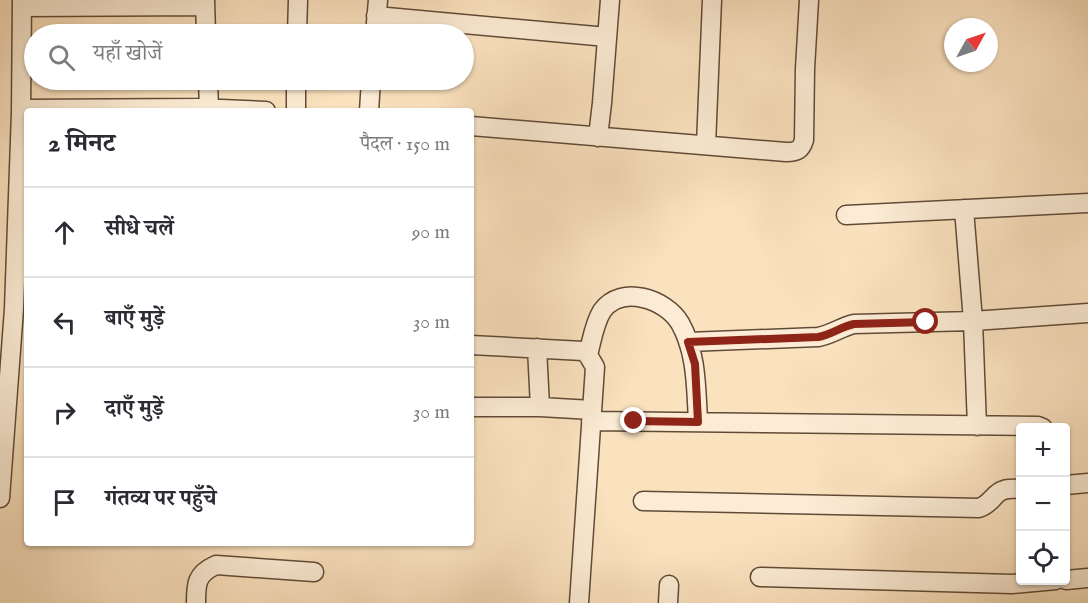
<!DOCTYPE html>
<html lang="hi">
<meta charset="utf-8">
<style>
:root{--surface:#fff;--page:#f7f7f7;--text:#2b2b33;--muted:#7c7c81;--line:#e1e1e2}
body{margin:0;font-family:"IM FELL English","Noto Serif Devanagari",serif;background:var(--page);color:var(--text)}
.controls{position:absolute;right:18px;bottom:18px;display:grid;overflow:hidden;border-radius:6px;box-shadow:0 2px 4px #0004}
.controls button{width:54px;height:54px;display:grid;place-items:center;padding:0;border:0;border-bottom:2px solid var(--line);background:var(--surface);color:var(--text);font:30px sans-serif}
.compass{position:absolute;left:944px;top:18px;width:54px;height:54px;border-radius:50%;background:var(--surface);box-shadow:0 2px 4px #0004;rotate:50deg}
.stop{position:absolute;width:18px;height:18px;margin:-14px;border:4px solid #8f2418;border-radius:50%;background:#fff}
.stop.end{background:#8f2418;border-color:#fff;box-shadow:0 2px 6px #0008}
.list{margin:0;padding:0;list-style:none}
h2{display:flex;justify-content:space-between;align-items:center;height:78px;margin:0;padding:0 24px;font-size:26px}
h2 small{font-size:20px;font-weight:400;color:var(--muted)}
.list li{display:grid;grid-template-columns:39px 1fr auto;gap:18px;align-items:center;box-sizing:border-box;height:90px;padding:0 24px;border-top:2px solid var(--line)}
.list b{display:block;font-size:22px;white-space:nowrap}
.list em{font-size:20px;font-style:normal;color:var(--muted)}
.icon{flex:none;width:33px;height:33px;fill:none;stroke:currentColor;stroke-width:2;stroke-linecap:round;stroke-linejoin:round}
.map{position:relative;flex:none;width:1088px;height:603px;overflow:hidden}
.search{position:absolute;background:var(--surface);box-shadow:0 2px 4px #0004;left:24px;top:24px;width:450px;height:66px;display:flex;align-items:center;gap:15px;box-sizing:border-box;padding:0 21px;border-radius:33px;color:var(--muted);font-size:22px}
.panel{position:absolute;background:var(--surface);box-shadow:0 2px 4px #0004;left:24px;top:108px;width:450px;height:438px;border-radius:6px}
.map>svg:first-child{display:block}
</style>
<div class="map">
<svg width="1088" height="603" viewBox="0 0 1088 603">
<rect width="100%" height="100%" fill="#fbe2bf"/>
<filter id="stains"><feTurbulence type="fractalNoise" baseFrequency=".00333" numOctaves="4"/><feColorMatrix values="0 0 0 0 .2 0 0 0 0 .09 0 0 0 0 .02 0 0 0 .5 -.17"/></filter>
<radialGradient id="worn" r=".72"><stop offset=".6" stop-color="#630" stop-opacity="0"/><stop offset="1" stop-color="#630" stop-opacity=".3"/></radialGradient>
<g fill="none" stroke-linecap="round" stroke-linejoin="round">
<!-- street casing -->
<g stroke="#604b36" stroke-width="21">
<path id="street" d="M205 0 206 34
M22 7 205 6
M376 16 607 37
M297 34 298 0
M375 34 378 0
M208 80 209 109
M21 109 199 108 266 111
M296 111V80
M369 111 371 80
M471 126 786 152C797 152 801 150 804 140L805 69 809 0
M598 137 602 103 610 0
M706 145 712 0
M964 209 973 321 977 426
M846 215 1088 203
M688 342 818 337C831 335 841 327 854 324L973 321 1088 313
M471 345 583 351 588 355 595 367 579 603
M537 348 540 407
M588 355C592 340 594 324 602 311 621 284 666 299 680 323 697 353 696 388 698 421
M471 407H540L592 410
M591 421 1038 426 1043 428
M1066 485 1088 483
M0 498 14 309 21 112 22 0
M643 501 979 508C992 504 994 492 1004 490 1009 488 1015 489 1020 489
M760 577 1012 584 1056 580
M1066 580 1088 578
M196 603C196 584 196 574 216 565L314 572
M668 603 669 585"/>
</g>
<!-- street -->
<use href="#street" stroke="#fcecd5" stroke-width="18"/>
</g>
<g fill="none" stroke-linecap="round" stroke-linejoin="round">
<!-- route -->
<path stroke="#8f2418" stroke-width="8" d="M634 421 698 422 695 364 688 342 818 337C831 335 840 327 854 324L926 322"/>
</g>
<rect width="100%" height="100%" filter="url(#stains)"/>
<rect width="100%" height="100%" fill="url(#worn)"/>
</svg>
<div class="controls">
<button>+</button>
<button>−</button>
<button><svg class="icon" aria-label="locate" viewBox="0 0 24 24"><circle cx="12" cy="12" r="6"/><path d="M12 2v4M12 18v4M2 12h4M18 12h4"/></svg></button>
</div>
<svg class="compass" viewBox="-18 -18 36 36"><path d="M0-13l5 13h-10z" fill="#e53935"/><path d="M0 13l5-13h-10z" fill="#7c7c81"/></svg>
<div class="stop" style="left:926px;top:322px"></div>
<div class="stop end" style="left:634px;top:421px"></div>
<div class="search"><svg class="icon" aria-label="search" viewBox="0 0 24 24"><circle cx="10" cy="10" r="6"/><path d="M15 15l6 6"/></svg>यहाँ खोजें</div>
<section class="panel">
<h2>2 मिनट<small>पैदल · 150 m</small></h2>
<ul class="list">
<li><svg class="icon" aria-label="ahead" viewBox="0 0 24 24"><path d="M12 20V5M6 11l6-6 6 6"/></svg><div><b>सीधे चलें</b></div><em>90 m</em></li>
<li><svg class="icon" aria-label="left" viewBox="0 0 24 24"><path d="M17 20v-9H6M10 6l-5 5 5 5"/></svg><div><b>बाएँ मुड़ें</b></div><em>30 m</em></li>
<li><svg class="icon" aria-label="right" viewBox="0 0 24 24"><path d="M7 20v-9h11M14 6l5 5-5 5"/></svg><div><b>दाएँ मुड़ें</b></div><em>30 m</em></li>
<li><svg class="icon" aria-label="arrive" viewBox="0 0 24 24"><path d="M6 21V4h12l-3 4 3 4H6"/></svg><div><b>गंतव्य पर पहुँचे</b></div></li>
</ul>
</section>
</div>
